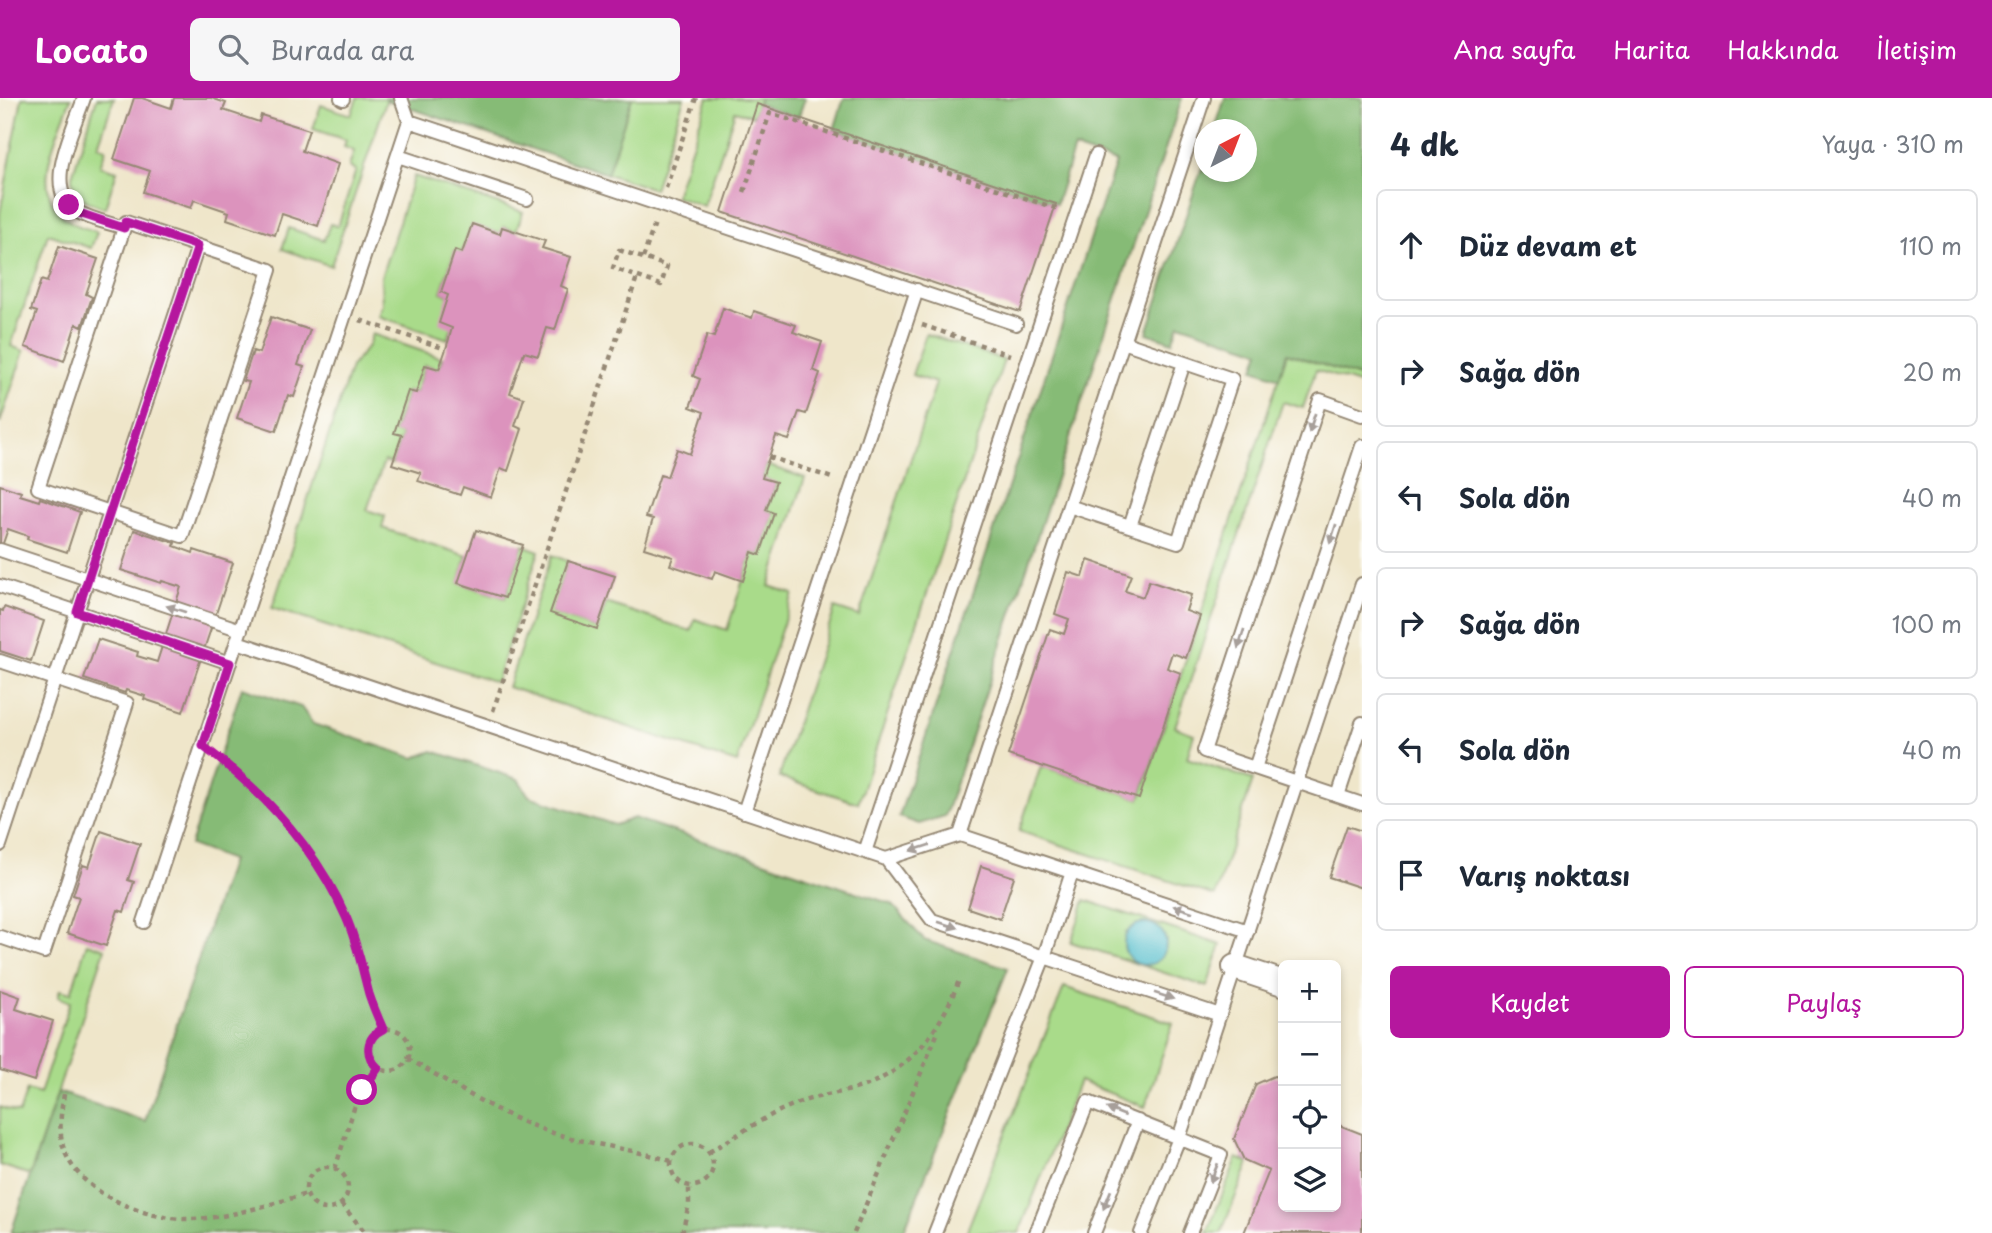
<!DOCTYPE html>
<html lang="tr">
<meta charset="utf-8">
<style>
:root{--surface:#fff;--page:#f6f6f7;--text:#1f2937;--muted:#747a83;--line:#e0e1e3;--accent:#b5179e}
body{margin:0;font-family:"Playpen Sans",sans-serif;background:var(--page);color:var(--text)}
.controls{position:absolute;right:21px;bottom:21px;display:grid;overflow:hidden;border-radius:10px;box-shadow:0 4px 10px #0003}
.controls button{width:63px;height:63px;display:grid;place-items:center;padding:0;border:0;border-bottom:2px solid var(--line);background:var(--surface);color:var(--text);font:35px sans-serif}
.compass{position:absolute;left:1194px;top:21px;width:63px;height:63px;border-radius:50%;background:var(--surface);box-shadow:0 4px 10px #0003;rotate:42deg}
.stop{position:absolute;width:21px;height:21px;margin:-16px;border:5px solid #b5179e;border-radius:50%;background:#fff}
.stop.end{background:#b5179e;border-color:#fff;box-shadow:0 2px 7px #0008}
.list{margin:0;padding:0;list-style:none}
h2{display:flex;justify-content:space-between;align-items:center;height:91px;margin:0;padding:0 28px;font-size:30px}
h2 small{font-size:23px;font-weight:400;color:var(--muted)}
.list li{display:grid;grid-template-columns:46px 1fr auto;gap:21px;align-items:center;box-sizing:border-box;height:112px;margin:0 14px 14px;padding:0 14px;border:2px solid var(--line);border-radius:10px}
.list b{display:block;font-size:26px;white-space:nowrap}
.list em{font-size:23px;font-style:normal;color:var(--muted)}
.actions{display:flex;gap:14px;padding:21px 28px}
.actions a{flex:1;padding:16px 0;border:2px solid var(--accent);border-radius:10px;text-align:center;font-size:24px;color:var(--accent)}
.actions .main{background:var(--accent);color:#fff}
.icon{flex:none;width:38px;height:38px;fill:none;stroke:currentColor;stroke-width:2;stroke-linecap:round;stroke-linejoin:round}
.map{position:relative;flex:none;width:1362px;height:1135px;overflow:hidden}
header{display:flex;align-items:center;gap:42px;box-sizing:border-box;height:98px;padding:0 35px;background:var(--accent);color:#fff}
header strong{font-size:33px}
nav{display:flex;gap:38px;margin-inline-start:auto;font-size:24px}
.search{width:490px;height:63px;background:var(--page);display:flex;align-items:center;gap:18px;box-sizing:border-box;padding:0 24px;border-radius:10px;color:var(--muted);font-size:26px}
main{display:flex}
aside{flex:1;background:var(--surface)}
.map>svg:first-child{display:block}
</style>
<header>
<strong>Locato</strong>
<div class="search"><svg class="icon" aria-label="search" viewBox="0 0 24 24"><circle cx="10" cy="10" r="6"/><path d="M15 15l6 6"/></svg>Burada ara</div>
<nav><a>Ana sayfa</a><a>Harita</a><a>Hakkında</a><a>İletişim</a></nav>
</header>
<main>
<div class="map">
<svg width="1362" height="1135" viewBox="0 0 1362 1135">
<rect width="100%" height="100%" fill="#fdfcf7"/>
<filter id="ink" filterUnits="userSpaceOnUse"><feTurbulence type="fractalNoise" baseFrequency=".0143" numOctaves="2"/><feDisplacementMap in="SourceGraphic" scale="14" xChannelSelector="R" yChannelSelector="G"/><feConvolveMatrix kernelMatrix="1 2 1 2 8 2 1 2 1" color-interpolation-filters="sRGB"/></filter>
<filter id="wash" filterUnits="userSpaceOnUse"><feTurbulence type="fractalNoise" baseFrequency=".00686" numOctaves="4" result="noise"/><feDisplacementMap in="SourceGraphic" scale="28" xChannelSelector="R" yChannelSelector="G"/><feGaussianBlur stdDeviation="1.57" result="paint"/><feColorMatrix in="noise" values="0 0 0 0 0 0 0 0 0 0 0 0 0 0 0 0 0 1.4 0 .05"/><feComposite in="paint" operator="in"/></filter>
<g filter="url(#wash)">
<rect width="100%" height="100%" fill="#efe6ca"/>
<!-- green -->
<path fill="#a9db8a" stroke="#728254" stroke-width="2" fill-rule="evenodd" d="M22 0H71C58 38 25 96 71 124 79 129 89 131 97 134L91 150 48 136 11 248 24 253 0 325V115Z
M97 0H114L98 48 106 51 100 68 117 73 105 110C87 104 71 99 72 78Z
M357 0H387L331 168 282 151 289 130 324 142 330 126 338 128 356 72 349 69 354 53 344 49 346 42 313 31 321 7 351 17Z
M632 0H684L654 91 607 76Z
M708 0H760L753 18 735 13 704 108 675 98Z
M414 78 523 114 516 133 503 129 500 136 472 127 462 155 455 153 441 194 448 197 452 230 448 241 378 218 382 206 381 179Z
M372 236 442 260 439 271 425 267 416 295 408 293 394 334 402 337 392 366 384 363 367 412 385 418 382 430 467 458 459 485 505 500 523 447 539 453 496 584 272 510 351 269 368 248Z
M926 236 1004 262 858 705 779 679 835 510 859 518 936 285 912 277Z
M1287 255 1362 280V287L1316 272 1303 310 1283 304 1175 629 1194 636 1187 660 1253 682 1215 798 1019 733 1041 668 1140 701Z
M766 367 805 380 769 488 793 496 737 665 508 589 552 457 568 463 551 515 597 531 606 505 691 533 695 521 727 532 752 454 760 457 774 415 766 412 776 385 762 380Z
M1085 802 1221 847 1207 889 1071 844ZM1138 826 1166 842 1163 857 1126 835Z
M87 845 105 851 30 1077 0 1067V1009L19 1015 27 992 40 996 70 904 58 899 60 892 71 895Z
M1064 889 1173 925 1145 1009 1079 983 1019 1135H966Z
M1237 1060 1249 1065 1221 1135H1207Z"/>
<!-- forest -->
<path fill="#86bb76" stroke="#60724a" stroke-width="2" d="M387 0H632L607 76 386 2Z
M760 0H805L798 20 757 6Z
M844 0H1182L945 718 919 726 899 719 1116 64 1074 50 1056 106 834 32Z
M1225 0H1362V280L1287 255 1279 280 1254 271 1260 253 1179 226 1172 244 1147 235 1204 63V74H1246V32L1215 31Z
M242 589 301 609 313 626 414 660 433 653 518 681 529 698 615 727 634 720 892 806 924 842 1008 870 903 1135H11L58 994 145 1023 231 762 190 747Z"/>
<!-- water -->
<path fill="#52becd" stroke="#467476" stroke-width="2" d="M1124 846a21 21 0 1 1 42 0a21 21 0 1 1-42 0Z"/>
<g id="blocks">
<!-- building -->
<path fill="#dc93bd" d="M134 0H142L171 10 174 0H211L226 5 223 12 259 24 261 17 309 32 302 53 338 66 318 128 282 116 275 137 227 121 229 114 194 102 191 110 143 94 150 73 114 61Z
M757 6 1056 106 1020 214 722 114Z
M472 126 500 136 502 129 545 143 542 150 571 159 561 188 568 191 555 232 547 230 538 258 524 254 510 295 524 300 515 328 522 331 508 373 501 370 491 399 463 389 460 397 418 383 421 375 392 366 402 337 394 335 408 293 416 295 425 267 439 271 446 251 452 230 439 225 448 197 441 194 455 152 462 155Z
M59 148 98 161 86 196 92 199 82 229 76 226 64 263 25 249 37 214 31 212 41 182 47 184Z
M723 210 752 220 754 213 796 227 793 234 822 244 813 272 820 275 806 316 799 314 789 342 776 338 762 380 776 384 766 412 774 415 760 457 752 454 743 483 715 473 712 481 670 467 673 459 644 450 653 421 646 419 660 377 667 379 677 351 690 356 704 314 690 309 700 281 693 278 707 237 714 239Z
M271 219 310 232 298 267 304 269 294 299 288 297 276 333 237 320 249 284 243 283 253 253 259 255Z
M0 387 21 394 20 397 39 403 40 400 80 414 67 454 27 441 28 438 8 431 0 454Z
M134 432 175 445 174 448 193 455 194 452 233 465 183 614 144 601 145 598 126 592 125 595 84 581 98 541 138 554 137 558 157 564 181 489 162 483 161 485 121 472Z
M476 432 523 447 505 500 458 485Z
M1088 462 1131 477 1125 493 1143 499 1149 483 1191 497 1186 513 1200 518 1186 560 1172 555 1167 570 1181 575 1139 701 1008 657 1050 531 1064 536 1069 521 1055 516 1068 474 1083 479Z
M568 463 615 478 597 531 550 515Z
M4 509 44 523 31 563 0 553V512L3 513Z
M1347 728 1362 733V790L1329 779Z
M101 733 140 746 128 782 134 784 124 814 118 812 106 848 67 835 79 799 73 797 83 767 89 769Z
M981 768 1014 779 1000 821 968 810Z
M0 892 20 899 16 911 53 923 34 983 0 972Z
M1274 978 1283 981V1109H1336L1337 1017 1339 1027 1362 1036V1135H1244L1269 1073 1244 1062 1234 1041 1256 986Z"/>
</g>
</g>
<g filter="url(#ink)">
<use href="#blocks" fill-opacity="0" stroke="#958874" stroke-width="2"/>
<g fill="none" stroke-linecap="round" stroke-linejoin="round">
<!-- lane casing -->
<g stroke="#958874" stroke-width="16">
<path id="lane" d="M84 0C74 31 40 93 78 114 92 122 110 125 124 130
M341 0 343 1
M409 23 1016 226
M398 58 527 101
M126 124 270 172 182 438 38 390Z
M1362 317 1320 302 1204 653 1362 706
M1069 408 1178 444 1232 281 1123 244
M1130 428 1184 265
M0 452 241 532
M0 488 230 565
M237 544 886 761 932 822 1220 917
M0 563 127 605 44 854 0 839
M1255 670 1362 348
M1338 698 1362 625
M744 714 917 192
M960 737 1204 0
M0 747 198 148
M865 754 1096 57
M886 761 960 737 1248 833
M144 824 409 23 401 0
M935 1135 1044 859 1072 774
M1036 1135 1088 1004 1221 1057 1190 1135
M1094 1135 1138 1023
M1141 1135 1179 1040 1362 486"/>
</g>
<!-- street casing -->
<g stroke="#958874" stroke-width="28">
<path id="street" d="M1235 869 1283 885"/>
</g>
<!-- path -->
<path stroke="#958874" stroke-width="4.5" stroke-dasharray="5 5" stroke-linecap="butt" d="M666 90 696 0
M744 94 770 15 1058 111
M619 152 667 168 661 187 613 170Z
M643 160 655 125
M360 222 446 251
M922 227 1010 257
M769 359 835 381
M493 613 637 179
M217 659C284 709 336 780 361 860 365 872 366 885 369 896 373 908 378 920 383 931
M368 952a21 21 0 1 1 42 0a21 21 0 1 1-42 0Z
M408 961C451 984 490 1012 536 1029 579 1046 627 1049 671 1063
M64 996C61 1013 59 1028 62 1044 72 1094 147 1123 192 1121 231 1120 269 1106 307 1096
M671 1067a21 21 0 1 1 42 0a21 21 0 1 1-42 0Z
M709 1054C740 1036 770 1014 804 1003 824 996 846 995 867 987 915 968 942 928 959 882
M306 1090a21 21 0 1 1 42 0a21 21 0 1 1-42 0Z
M335 1071 356 1004 378 970
M341 1106 366 1135
M682 1135 689 1106V1088
M854 1135 938 934"/>
<!-- lane -->
<use href="#lane" stroke="#fff" stroke-width="12"/>
<!-- street -->
<use href="#street" stroke="#fff" stroke-width="24"/>
</g>
<!-- one-way arrows -->
<defs><path id="oneway-solid" d="M-6-.8H1V-3.2L6.5 0L1 3.2V.8H-6Z" transform="scale(1.75)"/></defs>
<g fill="#a79f9a">
<use href="#oneway-solid" transform="translate(1312 325) rotate(108)"/>
<use href="#oneway-solid" transform="translate(1333 436) rotate(108)"/>
<use href="#oneway-solid" transform="translate(176 511) rotate(-162)"/>
<use href="#oneway-solid" transform="translate(1241 541) rotate(108)"/>
<use href="#oneway-solid" transform="translate(920 750) rotate(162)"/>
<use href="#oneway-solid" transform="translate(1183 811) rotate(-162)"/>
<use href="#oneway-solid" transform="translate(948 827) rotate(18)"/>
<use href="#oneway-solid" transform="translate(1164 898) rotate(18)"/>
<use href="#oneway-solid" transform="translate(1116 1014) rotate(-158)"/>
<use href="#oneway-solid" transform="translate(1214 1075) rotate(112)"/>
<use href="#oneway-solid" transform="translate(1107 1102) rotate(112)"/>
</g>
</g>
<g fill="none" stroke-linecap="round" stroke-linejoin="round" filter="url(#ink)">
<!-- route -->
<path stroke="#b5179e" stroke-width="9" d="M69 107 79 115 124 130 126 124 198 148 77 514 230 565 203 648C264 694 315 749 346 819 357 844 362 870 369 896 373 908 378 920 383 931 366 939 364 957 378 970L362 992"/>
</g>
</svg>
<div class="controls">
<button>+</button>
<button>−</button>
<button><svg class="icon" aria-label="locate" viewBox="0 0 24 24"><circle cx="12" cy="12" r="6"/><path d="M12 2v4M12 18v4M2 12h4M18 12h4"/></svg></button>
<button><svg class="icon" aria-label="layers" viewBox="0 0 24 24"><path d="M12 4l9 5-9 5-9-5zM3 14l9 5 9-5"/></svg></button>
</div>
<svg class="compass" viewBox="-18 -18 36 36"><path d="M0-13l5 13h-10z" fill="#e53935"/><path d="M0 13l5-13h-10z" fill="#747a83"/></svg>
<div class="stop" style="left:362px;top:992px"></div>
<div class="stop end" style="left:69px;top:107px"></div>
</div>
<aside>
<h2>4 dk<small>Yaya · 310 m</small></h2>
<ul class="list">
<li><svg class="icon" aria-label="ahead" viewBox="0 0 24 24"><path d="M12 20V5M6 11l6-6 6 6"/></svg><div><b>Düz devam et</b></div><em>110 m</em></li>
<li><svg class="icon" aria-label="right" viewBox="0 0 24 24"><path d="M7 20v-9h11M14 6l5 5-5 5"/></svg><div><b>Sağa dön</b></div><em>20 m</em></li>
<li><svg class="icon" aria-label="left" viewBox="0 0 24 24"><path d="M17 20v-9H6M10 6l-5 5 5 5"/></svg><div><b>Sola dön</b></div><em>40 m</em></li>
<li><svg class="icon" aria-label="right" viewBox="0 0 24 24"><path d="M7 20v-9h11M14 6l5 5-5 5"/></svg><div><b>Sağa dön</b></div><em>100 m</em></li>
<li><svg class="icon" aria-label="left" viewBox="0 0 24 24"><path d="M17 20v-9H6M10 6l-5 5 5 5"/></svg><div><b>Sola dön</b></div><em>40 m</em></li>
<li><svg class="icon" aria-label="arrive" viewBox="0 0 24 24"><path d="M6 21V4h12l-3 4 3 4H6"/></svg><div><b>Varış noktası</b></div></li>
</ul>
<div class="actions"><a class="main">Kaydet</a><a>Paylaş</a></div>
</aside>
</main>
